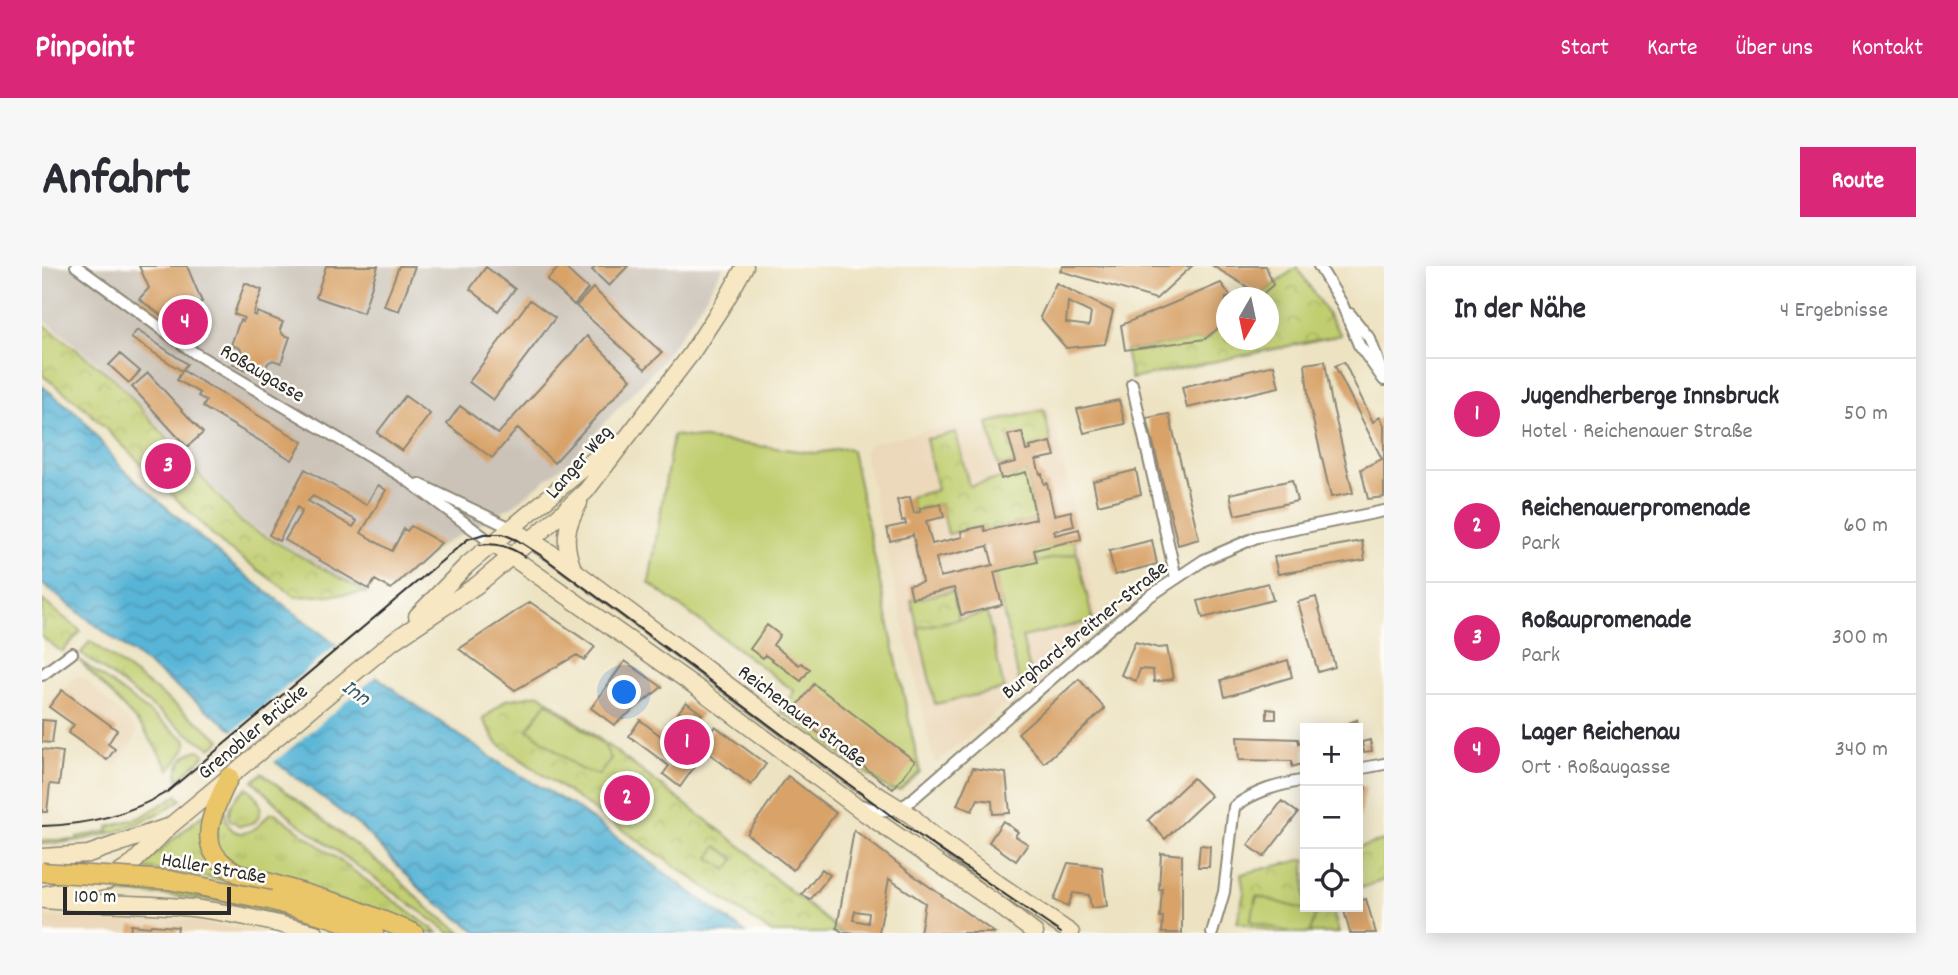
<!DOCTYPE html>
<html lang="de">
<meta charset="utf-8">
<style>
:root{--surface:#fff;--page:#f7f7f7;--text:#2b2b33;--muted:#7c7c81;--line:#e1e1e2;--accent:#db2777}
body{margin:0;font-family:Dekko,sans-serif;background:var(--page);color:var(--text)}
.controls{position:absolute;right:21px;bottom:21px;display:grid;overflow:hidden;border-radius:0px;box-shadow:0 4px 18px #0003}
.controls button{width:63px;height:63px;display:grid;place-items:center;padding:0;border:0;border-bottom:2px solid var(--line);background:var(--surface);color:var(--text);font:35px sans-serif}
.compass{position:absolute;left:1174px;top:21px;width:63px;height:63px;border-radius:50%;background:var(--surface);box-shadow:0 4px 18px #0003;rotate:189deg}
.scale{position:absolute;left:21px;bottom:18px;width:168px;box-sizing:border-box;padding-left:7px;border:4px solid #2b2b2b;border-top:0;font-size:19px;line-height:24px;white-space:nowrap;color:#2b2b2b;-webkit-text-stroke:5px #fdfcf7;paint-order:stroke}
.you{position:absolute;left:583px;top:427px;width:24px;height:24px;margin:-18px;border:5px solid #fff;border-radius:50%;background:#1a73e8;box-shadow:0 0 0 10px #1a73e833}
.badge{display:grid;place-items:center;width:46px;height:46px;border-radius:50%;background:var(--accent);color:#fff;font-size:23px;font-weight:700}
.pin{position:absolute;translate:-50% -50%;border:4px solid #fff;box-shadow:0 2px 7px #0006}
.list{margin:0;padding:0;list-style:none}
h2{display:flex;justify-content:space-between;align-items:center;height:91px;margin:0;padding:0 28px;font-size:30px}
h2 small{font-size:23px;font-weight:400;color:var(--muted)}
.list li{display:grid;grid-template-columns:46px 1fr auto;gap:21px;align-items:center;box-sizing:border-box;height:112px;padding:0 28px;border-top:2px solid var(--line)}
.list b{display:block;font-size:26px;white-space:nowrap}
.list p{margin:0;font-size:23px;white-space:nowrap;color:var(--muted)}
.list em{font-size:23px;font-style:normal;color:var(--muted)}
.icon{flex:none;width:38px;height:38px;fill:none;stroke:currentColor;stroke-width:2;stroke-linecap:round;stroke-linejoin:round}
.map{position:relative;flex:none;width:1342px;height:667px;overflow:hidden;border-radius:0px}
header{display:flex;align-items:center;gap:42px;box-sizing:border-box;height:98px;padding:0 35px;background:var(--accent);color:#fff}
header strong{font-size:33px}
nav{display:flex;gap:38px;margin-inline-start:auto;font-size:24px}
.intro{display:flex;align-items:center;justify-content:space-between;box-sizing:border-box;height:168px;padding:0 42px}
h1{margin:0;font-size:49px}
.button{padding:18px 32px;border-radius:0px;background:var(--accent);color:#fff;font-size:24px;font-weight:700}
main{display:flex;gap:42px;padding:0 42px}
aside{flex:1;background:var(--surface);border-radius:0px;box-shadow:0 4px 18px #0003}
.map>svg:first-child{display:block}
</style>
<header>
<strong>Pinpoint</strong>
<nav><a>Start</a><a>Karte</a><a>Über uns</a><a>Kontakt</a></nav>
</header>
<div class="intro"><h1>Anfahrt</h1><a class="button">Route</a></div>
<main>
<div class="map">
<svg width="1342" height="667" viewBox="0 0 1342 667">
<defs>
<pattern id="grass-tufts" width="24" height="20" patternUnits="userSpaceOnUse" patternTransform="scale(1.75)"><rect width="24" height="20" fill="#c1ce6f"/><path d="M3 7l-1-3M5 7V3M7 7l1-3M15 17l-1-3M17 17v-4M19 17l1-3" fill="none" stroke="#a6b160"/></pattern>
<pattern id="park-crowns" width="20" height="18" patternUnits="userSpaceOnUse" patternTransform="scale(1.75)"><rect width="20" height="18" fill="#c1ce6f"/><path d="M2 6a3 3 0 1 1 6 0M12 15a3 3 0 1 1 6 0" fill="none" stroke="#a6b160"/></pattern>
<pattern id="water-waves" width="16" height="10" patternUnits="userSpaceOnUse" patternTransform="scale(1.75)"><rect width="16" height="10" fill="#59b5d7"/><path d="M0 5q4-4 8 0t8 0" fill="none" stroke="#4a93af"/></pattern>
</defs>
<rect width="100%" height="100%" fill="#fdfcf7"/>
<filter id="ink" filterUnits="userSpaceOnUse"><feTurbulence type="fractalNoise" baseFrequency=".0143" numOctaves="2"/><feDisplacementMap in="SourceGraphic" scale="14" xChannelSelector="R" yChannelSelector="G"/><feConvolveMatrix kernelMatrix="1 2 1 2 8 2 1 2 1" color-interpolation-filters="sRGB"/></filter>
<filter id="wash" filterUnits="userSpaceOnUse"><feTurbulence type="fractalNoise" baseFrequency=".00686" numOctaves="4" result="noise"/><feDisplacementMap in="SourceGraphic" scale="28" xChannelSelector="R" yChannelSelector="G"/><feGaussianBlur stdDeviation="1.57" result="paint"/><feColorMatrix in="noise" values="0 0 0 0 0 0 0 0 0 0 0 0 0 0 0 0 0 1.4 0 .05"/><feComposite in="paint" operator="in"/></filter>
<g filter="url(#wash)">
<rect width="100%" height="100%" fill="#ede3c2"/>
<!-- built -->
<path fill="#ecd8ba" d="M1001 140 1010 146 1057 359 893 498 822 185 828 177Z
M35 410 44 414 93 462 95 466 93 473 73 500 26 467 32 458 8 441 28 414Z
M0 651 143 654 222 667H0Z"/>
<!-- industrial -->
<path fill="#cbc3b8" d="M0 0H682L651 51 620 95 527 195 472 239 400 279 349 325 335 316 328 327 202 256 76 113 0 52Z"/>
<!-- grass -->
<path fill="url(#grass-tufts)" stroke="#767c4d" stroke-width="2" d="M48 375 168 465 179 474 169 482 145 467 39 387Z
M35 392 144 474V482L128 504 101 462Z
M157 484 162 488 161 491 136 514C133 498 143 487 157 484Z
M220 507 351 608 387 643 420 667H408L252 554 211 515Z
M205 521C217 533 224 541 213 556L198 560 187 553C185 537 195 531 205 521Z
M135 529 139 534C96 563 51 576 0 578V574H35V571L67 565 66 561 99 551Z
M183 542C182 560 193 574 212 563 218 560 223 552 228 547H233L396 667H386L366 657 193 600 174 581 175 553Z
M164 546 162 578 230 624 159 610 97 602Z
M70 619C151 624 228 640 305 667L184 636 125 629 46 626Z"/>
<!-- park -->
<path fill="url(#park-crowns)" stroke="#767c4d" stroke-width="2" d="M1255 1 1299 69 1089 113 1083 84 1163 73 1184 56V74H1226V32L1216 31Z
M0 57 74 114 201 258 325 327 254 331 181 279 43 142 0 109Z
M1002 144 1009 176 989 181V184L984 185 980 167 966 169 974 196 956 200 946 157Z
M914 167 927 220 984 206 994 253 943 265 942 260 906 268 899 238 878 242V246L872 247 868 231 895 224 884 173Z
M1032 274 1035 287 995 296 992 284Z
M911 325 917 353 876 362 869 334Z
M0 334 39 365 20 386 0 371Z
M498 428 709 588 718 600 800 667H730L455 477 441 453 464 434Z
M1342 575V614L1316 623V581Z
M1263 593V641H1290L1297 667H1235L1195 656 1202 627 1199 608Z"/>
<!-- pitch -->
<path fill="#c1ce6f" stroke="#767c4d" stroke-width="2" d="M631 169 773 187 806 182 810 185 878 506 858 524H848L739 446 752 425 607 317Z
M1035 287 1051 355 980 371 990 414 978 419 952 306Z
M945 347 962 423 893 438 876 362Z
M505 436 562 479 569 493 557 509 538 503 486 463Z
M675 580 693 593 685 604 667 592Z
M1215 630 1274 647 1268 667H1250L1208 655Z"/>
<!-- water -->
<path fill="url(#water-waves)" stroke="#427081" stroke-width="2" d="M0 120 38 150 78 200 185 295 359 429 462 500 532 540 704 667H437L384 629 320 562 0 318Z"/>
<!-- pier -->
<path fill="#ede3c2" d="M297 377 337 408 230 498 189 467Z"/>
<g id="blocks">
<!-- building -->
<path fill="#d8a268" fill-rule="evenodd" d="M97 0H145L160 36 122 51 97 33 107 22Z
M284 0H336L321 47 274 31Z
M357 0H373L357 45 342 40Z
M518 0H521L546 23 532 39 505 14Z
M553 0H586L567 20 550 4Z
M1021 0H1150L1114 33 1018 5Z
M1171 0H1224L1231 19 1219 29Z
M444 1 473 23 456 45 428 23Z
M203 17 220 24 211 49 214 50 215 46 241 56 238 63 241 69 248 71 239 97 231 94 226 97 222 105 210 100 204 104 191 98 193 92 197 95 200 86 198 82 189 79 198 54 201 55 202 52 192 48Z
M1014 17 1071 45 1063 78 1024 82 998 51ZM1026 36 1049 47 1047 60 1024 57Z
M1179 17 1190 32H1184V56L1163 73 1083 84 1079 59Z
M551 22 620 87 603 103 534 40Z
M488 34 513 52 451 134 427 116Z
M95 64 145 98 140 104 261 176 250 194 161 141 164 135 156 130 158 127 135 114 140 105 89 72Z
M545 70 589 113 512 197 476 162 450 192 405 158 418 140 456 168Z
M78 88 98 105 87 117 67 99Z
M1283 95 1289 133 1311 227 1289 231 1267 137 1263 98Z
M1302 96 1331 156 1338 151 1342 159V231L1326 233 1319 203 1340 193 1293 100Z
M1232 99 1237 121 1145 142 1140 121Z
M106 107 161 167 145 181 90 121Z
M363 130 388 148 360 185 335 167Z
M1077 134 1083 158 1042 167 1035 143Z
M1127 148 1157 273 1136 279 1105 152Z
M980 166 984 185 989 184 988 181 1009 176 1013 190 994 194 998 208H1000L1002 218 1005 217 1012 249 1029 245 1032 260 1012 265 1013 269 1037 263 1039 273 992 284 995 296 952 306 960 339 919 349 912 322 870 332 867 319 880 316 871 268 869 270 848 275 845 262 864 258 863 254 860 255 855 234 868 231 872 247 878 246V242L899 238 902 251 884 255 890 278 920 271 919 265 942 260 943 265 994 253 984 206 959 213 956 200 974 196 966 169ZM946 280 951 299 898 311 894 292Z
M263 203 324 239 336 219 344 224 319 267 350 285 362 263 365 265 369 260 399 277 349 323 333 314 327 323 243 274 260 245 255 241 237 275 227 269ZM271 230 315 255 311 261 266 235Z
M1094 204 1099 228 1056 239 1051 215Z
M1250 214 1255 235 1193 249 1188 228Z
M1110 274 1115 298 1073 309 1067 285Z
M1320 275 1323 294 1236 308 1232 291Z
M1226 317 1231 334 1161 352 1156 335Z
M1274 331 1293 401 1276 406 1256 336Z
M488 336 553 381 542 394 535 389 473 424 417 383Z
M725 359 738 369 731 379 757 399 759 397 768 403 759 415 723 389 721 392 708 383Z
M1093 376 1117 382 1125 381 1131 413 1112 416 1111 404 1098 403 1094 415 1079 409Z
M1246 394 1250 411 1183 431 1179 414Z
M583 395 620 421 572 459 549 442Z
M1037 413 1063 443 1002 497 976 467Z
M772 418 873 495 851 523 750 447Z
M20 424 75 464 66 478 73 483 65 494 26 467 32 459 7 441Z
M644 436 660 448 652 458 667 469 673 460 724 498 709 519 660 482 649 497 653 500 638 521 621 508 627 500 587 470 598 454 619 470Z
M1225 443 1234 444V453H1225Z
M0 454 13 455 10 477 0 476Z
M1315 454 1316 462H1294Z
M1195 471 1256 473 1257 477 1263 474V497L1250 501V495L1197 494Z
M1328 474 1330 485 1322 486 1320 476Z
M0 483 21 486 17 519 8 518 5 546H0Z
M931 502 964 507 968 547 951 548 950 535 936 533 930 545 915 539Z
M746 510 794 547 751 604 705 568Z
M1151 512 1169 530 1123 573 1106 554Z
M1316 519 1324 521 1317 554H1316Z
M1240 535 1256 547 1222 591 1206 579Z
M961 555 976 566 973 570 986 578 974 595 947 576Z
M812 564 871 609 953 667H878L883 637 847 613 837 667H801L795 662ZM813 645 827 647 826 657 811 654Z
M1158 579 1168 580 1167 601H1156Z
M1119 587 1140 589V667H1120L1121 651H1118L1120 623 1117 624Z
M1026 597 1060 601 1065 640 1049 642 1047 629 1031 627 1026 640 1012 634Z
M780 603 788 609 768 634 760 628Z
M1324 633 1334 667H1308L1301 641H1316V635Z
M89 659 108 661 109 659 136 661 135 667H88Z"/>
</g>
</g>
<g filter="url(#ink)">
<use href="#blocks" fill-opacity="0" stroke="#8c8776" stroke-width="2"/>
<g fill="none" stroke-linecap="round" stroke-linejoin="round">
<!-- street casing -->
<g stroke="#8c8776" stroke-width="14">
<path id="street" d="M34 0 154 88 361 211 450 277
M1277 0 1300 38 1317 79 1342 114
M1308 48 1328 73 1339 104
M1090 118 1134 312
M377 218 469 262
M0 409 30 387
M1316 503 1342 498
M819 539C836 546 850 547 866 537L1067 363 1105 332 1162 294 1215 271 1342 245
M1170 667 1182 626 1192 541C1214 524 1237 519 1263 514"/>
</g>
<!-- secondary casing -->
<g stroke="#8c8776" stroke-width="19">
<path id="secondary" d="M469 262 509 287 818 518 870 550 883 563 954 616 1029 667
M450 277 657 423 824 548 951 635 993 667
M531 303C521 277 523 261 537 237
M375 350 425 299 571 178
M0 591 46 588 122 562
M0 629 65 615 88 600 128 560 351 375 435 319 502 263 544 225 600 152 649 88 684 34 703 0
M2 634C54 639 106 636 158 643 197 648 234 657 273 667"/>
</g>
<!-- primary casing -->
<g stroke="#8c8776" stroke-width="21">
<path id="primary" d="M187 511C170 549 148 585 198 608L305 640 372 667
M228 634 290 652 332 667"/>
</g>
<!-- street -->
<use href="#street" stroke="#fff" stroke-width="10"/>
<!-- secondary -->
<use href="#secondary" stroke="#f7e8c3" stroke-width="16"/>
<!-- primary -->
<use href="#primary" stroke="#ebc669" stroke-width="18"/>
<!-- tram -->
<path stroke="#2b2b2b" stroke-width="2" d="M438 279C455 276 469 281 483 291
M0 560C45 559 86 549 125 526L426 273 442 268H461L475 274 500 290 859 557 1019 667"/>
<!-- primary-bridge casing -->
<g stroke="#8c8776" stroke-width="21" stroke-linecap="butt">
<path id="primary-bridge" d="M0 606 127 614 228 634"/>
</g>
<!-- primary-bridge -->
<use href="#primary-bridge" stroke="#ebc669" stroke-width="18"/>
</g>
</g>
<g text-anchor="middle" stroke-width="5" stroke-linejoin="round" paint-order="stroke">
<!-- street labels -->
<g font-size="21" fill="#2b2b2b" stroke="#fdfcf7">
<text transform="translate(221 106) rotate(31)" y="7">Roßaugasse</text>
<text transform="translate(536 195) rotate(-49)" y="7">Langer Weg</text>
<text transform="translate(1042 363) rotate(-39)" y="7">Burghard-Breitner-Straße</text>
<text transform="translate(761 449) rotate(37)" y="7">Reichenauer Straße</text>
<text transform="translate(210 465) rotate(-40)" y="7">Grenobler Brücke</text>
<text transform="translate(172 601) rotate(10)" y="7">Haller Straße</text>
</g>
<!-- water labels -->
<g font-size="23" font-style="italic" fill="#3b5b67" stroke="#fdfcf7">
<text transform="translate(315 425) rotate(36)" y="8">Inn</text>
</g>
</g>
</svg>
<div class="controls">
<button>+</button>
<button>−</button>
<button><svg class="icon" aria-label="locate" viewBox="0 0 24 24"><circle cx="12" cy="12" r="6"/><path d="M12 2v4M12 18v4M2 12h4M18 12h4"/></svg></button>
</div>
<svg class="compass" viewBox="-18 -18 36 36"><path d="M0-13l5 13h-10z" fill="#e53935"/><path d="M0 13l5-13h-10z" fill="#7c7c81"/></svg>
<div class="scale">100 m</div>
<div class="you"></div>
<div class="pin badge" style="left:645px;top:476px">1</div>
<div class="pin badge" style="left:585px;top:532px">2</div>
<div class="pin badge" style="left:126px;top:200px">3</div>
<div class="pin badge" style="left:143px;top:56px">4</div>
</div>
<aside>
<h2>In der Nähe<small>4 Ergebnisse</small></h2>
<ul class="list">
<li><span class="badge">1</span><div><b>Jugendherberge Innsbruck</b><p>Hotel · Reichenauer Straße</p></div><em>50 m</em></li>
<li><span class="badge">2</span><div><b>Reichenauerpromenade</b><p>Park</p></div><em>60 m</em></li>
<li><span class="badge">3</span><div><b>Roßaupromenade</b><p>Park</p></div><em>300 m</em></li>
<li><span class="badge">4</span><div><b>Lager Reichenau</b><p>Ort · Roßaugasse</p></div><em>340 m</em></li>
</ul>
</aside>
</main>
